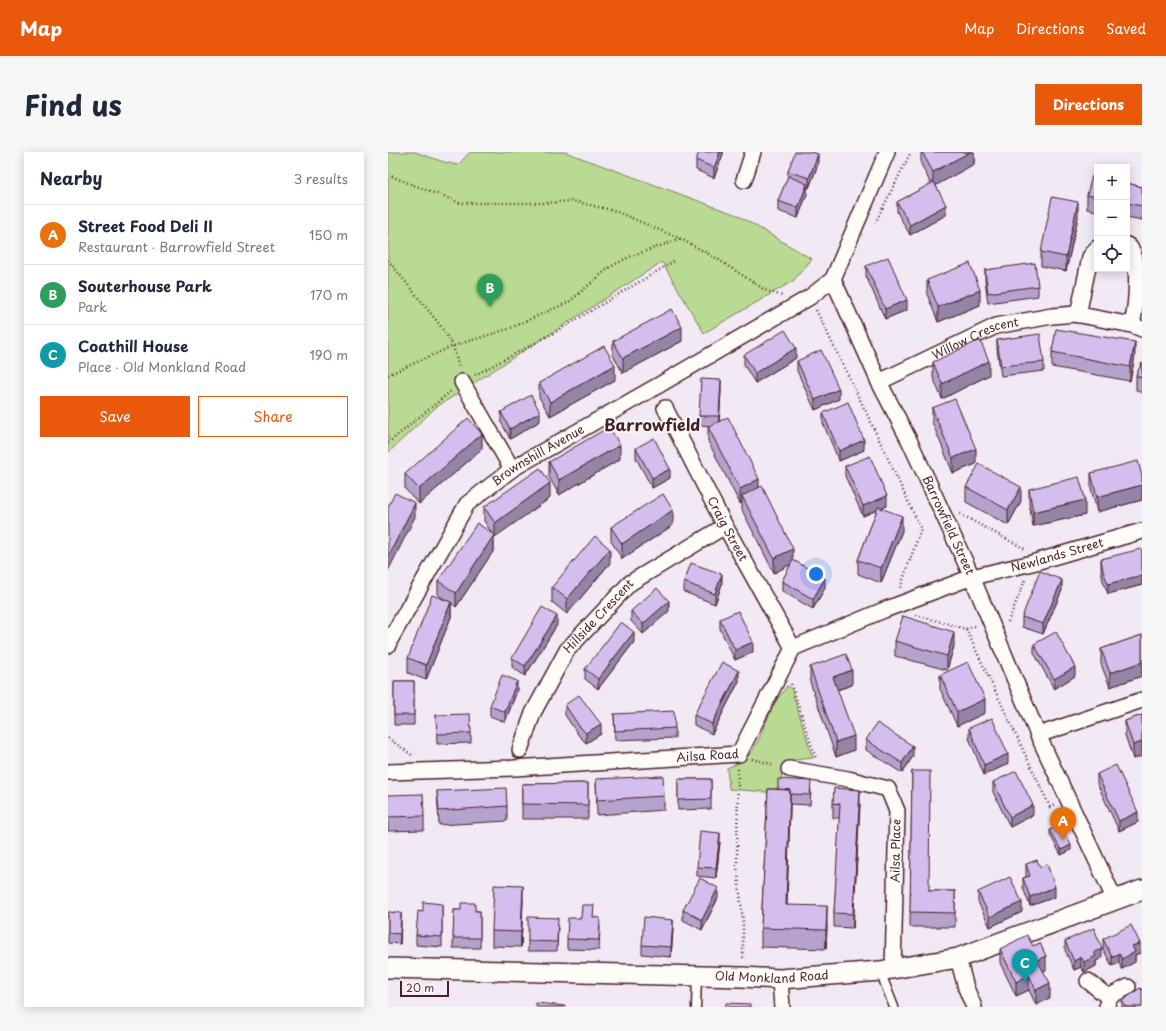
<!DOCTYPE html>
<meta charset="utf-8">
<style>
:root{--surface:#fff;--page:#f6f6f7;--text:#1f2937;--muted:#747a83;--line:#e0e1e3;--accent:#ea580c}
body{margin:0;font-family:"Playpen Sans",sans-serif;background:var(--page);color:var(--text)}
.controls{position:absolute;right:12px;top:12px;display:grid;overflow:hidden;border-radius:0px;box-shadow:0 2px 10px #0003}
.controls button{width:36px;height:36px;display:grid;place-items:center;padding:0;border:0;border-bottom:1px solid var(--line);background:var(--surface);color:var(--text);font:20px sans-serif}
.scale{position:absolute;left:12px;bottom:10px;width:49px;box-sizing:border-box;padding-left:4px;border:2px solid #4a1f2b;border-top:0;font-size:11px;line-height:14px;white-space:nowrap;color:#4a1f2b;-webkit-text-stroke:3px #fdfcf7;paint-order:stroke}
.you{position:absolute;left:428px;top:422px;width:14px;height:14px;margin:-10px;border:3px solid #fff;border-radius:50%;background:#1a73e8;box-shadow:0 0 0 6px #1a73e833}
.badge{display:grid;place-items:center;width:26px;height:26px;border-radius:50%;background:var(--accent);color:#fff;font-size:13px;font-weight:700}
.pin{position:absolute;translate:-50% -33px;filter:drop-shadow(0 1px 2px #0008)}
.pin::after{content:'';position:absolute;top:21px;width:14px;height:12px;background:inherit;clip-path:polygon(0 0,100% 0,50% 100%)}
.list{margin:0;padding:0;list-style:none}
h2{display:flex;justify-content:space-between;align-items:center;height:52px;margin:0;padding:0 16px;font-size:17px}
h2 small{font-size:13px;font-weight:400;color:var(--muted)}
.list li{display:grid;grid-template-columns:26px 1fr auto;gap:12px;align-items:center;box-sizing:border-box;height:60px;padding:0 16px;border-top:1px solid var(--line)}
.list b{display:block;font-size:15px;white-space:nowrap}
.list p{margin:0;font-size:13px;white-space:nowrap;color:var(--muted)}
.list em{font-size:13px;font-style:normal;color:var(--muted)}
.actions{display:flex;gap:8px;padding:12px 16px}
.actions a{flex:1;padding:9px 0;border:1px solid var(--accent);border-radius:0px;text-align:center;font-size:14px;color:var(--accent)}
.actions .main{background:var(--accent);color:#fff}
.icon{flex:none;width:22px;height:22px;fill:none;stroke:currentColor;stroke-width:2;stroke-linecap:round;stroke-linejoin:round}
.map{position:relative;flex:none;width:754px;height:855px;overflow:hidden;border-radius:0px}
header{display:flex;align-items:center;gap:24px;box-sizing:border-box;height:56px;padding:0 20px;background:var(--accent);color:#fff}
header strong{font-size:19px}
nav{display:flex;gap:22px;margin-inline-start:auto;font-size:14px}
.intro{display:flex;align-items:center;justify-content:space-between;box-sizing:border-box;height:96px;padding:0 24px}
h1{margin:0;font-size:28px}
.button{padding:10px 18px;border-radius:0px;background:var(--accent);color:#fff;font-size:14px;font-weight:700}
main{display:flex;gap:24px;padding:0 24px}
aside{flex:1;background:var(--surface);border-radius:0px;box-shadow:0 2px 10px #0003}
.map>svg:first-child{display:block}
</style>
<header>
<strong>Map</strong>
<nav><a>Map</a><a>Directions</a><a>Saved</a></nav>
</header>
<div class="intro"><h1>Find us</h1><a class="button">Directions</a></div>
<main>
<aside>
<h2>Nearby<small>3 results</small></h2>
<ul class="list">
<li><span class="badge" style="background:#e8710a">A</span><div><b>Street Food Deli II</b><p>Restaurant · Barrowfield Street</p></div><em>150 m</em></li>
<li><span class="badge" style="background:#2e9e5b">B</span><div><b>Souterhouse Park</b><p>Park</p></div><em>170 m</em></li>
<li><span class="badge" style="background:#0f9aa8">C</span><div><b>Coathill House</b><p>Place · Old Monkland Road</p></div><em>190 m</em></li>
</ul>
<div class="actions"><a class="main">Save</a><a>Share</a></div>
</aside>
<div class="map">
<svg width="754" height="855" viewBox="0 0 754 855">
<rect width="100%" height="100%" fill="#f1e9f4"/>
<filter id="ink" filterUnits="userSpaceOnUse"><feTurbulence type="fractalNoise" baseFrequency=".025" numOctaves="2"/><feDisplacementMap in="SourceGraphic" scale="8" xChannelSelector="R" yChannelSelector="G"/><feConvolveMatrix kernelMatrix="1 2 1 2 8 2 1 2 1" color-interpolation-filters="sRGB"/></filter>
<g filter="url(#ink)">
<!-- green -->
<path fill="#b9da93" stroke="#827c5f" d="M0 0H27L56 10 70 13 82 0H177L349 63 424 107 405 129 316 181 274 110 47 256 0 301Z
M399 534 403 536 425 606 406 608 395 612 392 635 388 636 389 641 341 637 339 616 353 610 364 600 371 587 386 552Z"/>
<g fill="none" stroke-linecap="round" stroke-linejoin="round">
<!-- service casing -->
<g stroke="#4a1f2b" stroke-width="11">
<path id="service" d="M492 819 506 855
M308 855 309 824"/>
</g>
<!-- minor casing -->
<g stroke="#4a1f2b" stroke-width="18">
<g id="minor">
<path id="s1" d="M499 0 445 127 491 230 522 290 584 425 650 583 727 748"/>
<path d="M356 28 365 0"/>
<path d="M739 93C754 101 748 155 744 173"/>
<path d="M690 163 702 105 709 96"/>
<path d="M74 230 124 317"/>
<path id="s2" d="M491 230 608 174 664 164 687 162 744 173 754 177"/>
<path id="s3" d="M277 256 337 374 405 496"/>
<path id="s4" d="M0 493 2 488 79 352 124 317 271 233 422 145 445 127"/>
<path d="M650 583 754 548"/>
<path id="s5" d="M132 598 145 561 179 498 242 431 337 374"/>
<path d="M401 617 460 627 500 637 509 659 505 817"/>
<path id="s6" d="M0 620 126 616 351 602 405 496 496 458 584 425 644 411 754 379"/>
<path d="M570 806 578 836 586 855"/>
<path d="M392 827 394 855"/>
<path d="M700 829 720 845"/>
<path d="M719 855 720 845 740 835"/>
</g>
</g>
<!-- tertiary casing -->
<g stroke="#4a1f2b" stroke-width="22">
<g id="tertiary">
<path id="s7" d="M0 816 354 825 392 827 492 819 570 806 754 738"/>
</g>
</g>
<!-- path -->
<path stroke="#4a1f2b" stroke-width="2.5" stroke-dasharray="1 3" stroke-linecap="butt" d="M0 23 72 51H157L185 49 227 59 293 87 328 106 377 138 394 144
M487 71 523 0
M0 108 52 173 65 194 71 216
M428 158 478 260 533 377 512 436
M0 223 65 194 120 177 181 150 222 115 241 105 292 87
M87 223 164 182 288 108
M0 291 63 239
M572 362 637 397
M528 463 578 477 589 473
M620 470 637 428
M578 477 662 655 667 653
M403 532 428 607
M0 586 24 603
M364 607 387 613
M350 617 349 714 355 770V808"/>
<!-- service -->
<use href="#service" stroke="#fdfcf7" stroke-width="8"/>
<!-- minor -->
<use href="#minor" stroke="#fdfcf7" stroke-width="15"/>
<!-- tertiary -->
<use href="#tertiary" stroke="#fdfcf7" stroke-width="19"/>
</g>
<!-- wall -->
<path fill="#b6a3cd" stroke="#4a1f2b" d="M335 0V2L326 26 308 18V8Z
M533 0H586V12L548 33 558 63 522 83 509 60V50L543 32 533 12Z
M430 12 421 36H419V42L410 66 390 59V49L400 25V19Z
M709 25V59L699 57V43Z
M739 31 754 35V68L739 65Z
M690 65 678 119 653 114V100Z
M478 114 519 158 497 167 478 124Z
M597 118 650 134V144L600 151 597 128Z
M539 128 592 153 550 170 539 142Z
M609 188 656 210V219L613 224 609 198Z
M225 189H294L235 221 225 203Z
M664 200 747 204 742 229 664 215Z
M356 203 408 206 367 231 356 213Z
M409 209 451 247 427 258 409 219Z
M545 210 601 223 554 247 545 225Z
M754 211V241L748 238V223Z
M227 228 162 264 151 245V231Z
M333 238 331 270 371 336 405 409 437 436 425 457 394 439V429L403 412 386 421 354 358V350L352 352 320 289V275L323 274 311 273V264Z
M544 256 588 312 565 321 544 270Z
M113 260 152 269 122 287 113 270Z
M435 261 476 298 451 309 435 271Z
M248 296 282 326 264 336 248 306Z
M94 297 31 352 17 337V322Z
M232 307 171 343 161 325V310Z
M457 314 499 354 493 356 514 379 493 431 470 422V408L489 358 475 364 457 324Z
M703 321 754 324V348L709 360 703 336Z
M578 335 633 349 620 373 578 350Z
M641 337 697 363 645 374 641 351Z
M162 346 106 385V398L68 455 63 451V465L38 528 20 521V506L60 449 50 443V429L104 382 96 369V355Z
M285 373 234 407 223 389V375Z
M754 400V433L720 442 715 429 713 417V407Z
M222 411 179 462 164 450V435Z
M296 430 334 432 327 452 296 440Z
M674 438 655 482 634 475V465Z
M243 459H281L255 482 243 469Z
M332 467 365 500 347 508 332 477Z
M169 473 137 524 124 515V506Z
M754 483V524L722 535 713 512V497Z
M507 489 566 494 559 518 507 504Z
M246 490 210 537 197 527V517Z
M646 492 687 524 666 537 646 501Z
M422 515 464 533 449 538 466 598 448 605 422 530Z
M552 523 597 561 569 574 552 537Z
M6 529H26V573H6Z
M351 529 324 582 306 573V563Z
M129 539 117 570 102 564V554Z
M177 553 213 582 198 591 191 584 177 563Z
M226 562 287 576V586L227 588Z
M48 563 83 581V591L49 592Z
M754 563V604L745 607 737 583V569Z
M581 576 620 612 596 623 581 586Z
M478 588 525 604 514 621 478 598Z
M524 619 541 739H567V775H522Z
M709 622 750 670 731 679 709 631Z
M208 627 276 644V658L209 663Z
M290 627H323V657L290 658Z
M605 630 645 663 622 675 605 640Z
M200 631V667H134V632Z
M380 637 423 638 422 653 402 652 399 753 439 773 438 797 373 795V776Z
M49 639 119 654V669L51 673Z
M0 643 36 664V678L0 679Z
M445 651 472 652 465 776 446 775V761L452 666H445Z
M662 678 683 698 673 703 662 683Z
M332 690 328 726 309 724V715Z
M638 712 667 745 642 754 635 736V726L638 725Z
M590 740 634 760 602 775 590 750Z
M330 746 314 778 295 768V758Z
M135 748 133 795 104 794V779Z
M54 752V795L28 793V783L35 760Z
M66 758 92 759V796H65Z
M0 760 13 771 12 792 0 791Z
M206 765 212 775 211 798 179 797V787L193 766Z
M170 776 169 799H140V789Z
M285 777 283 805 254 802V793Z
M715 787 752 801 747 803V810L734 817 731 811 724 814 715 797Z
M677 789 714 806 708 809V814L696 820 693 815 686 818 677 798Z
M645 794 658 818 655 819 662 846 648 853 641 838 628 844 612 811V797Z
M734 849 754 855H734Z"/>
<!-- shaded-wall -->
<path fill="#9485a7" stroke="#4a1f2b" d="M332 0H335V2L326 26V16Z
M582 0H586V12L545 35V20Z
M430 2V12L421 36V26Z
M419 32V42L410 66V56Z
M690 50V65L678 119V105Z
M558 53V63L522 83V73Z
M592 138V153L550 170V155Z
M519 148V158L497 167V157Z
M294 175V189L235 221V206Z
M747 190V204L742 229V215Z
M408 196V206L367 231V221Z
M601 209V223L554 247V232Z
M227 213V228L162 264V250Z
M333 228V238L331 274V264Z
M451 237V247L427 258V248Z
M152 260V269L122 287V277Z
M94 282V297L31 352V337Z
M476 288V298L451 309V299Z
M232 293V307L171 343V328Z
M588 297V312L565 321V306Z
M282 317V326L264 336V326Z
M371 327V342L354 344V350L352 352V337Z
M162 331V346L107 385V371Z
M754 333V348L709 360V345Z
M633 335V349L620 373V358Z
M499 344V354L475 364V354Z
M697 348V363L645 374V360Z
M27 351V365L0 419V405Z
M285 358V373L234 407V392Z
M514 364V379L493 431V416Z
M106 383V398L68 455V441Z
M222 397V411L179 462V447Z
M405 397V411L386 421V406Z
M334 422V432L327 452V442Z
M754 423V433L720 442V432Z
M437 426V436L425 457V447Z
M674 428V438L655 482V472Z
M281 449V459L255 482V472Z
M63 450V465L38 528V513Z
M169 464V473L137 524V514Z
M246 480V490L210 537V527Z
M566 480V494L559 518V504Z
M365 490V500L347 508V498Z
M754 510V524L722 535V521Z
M687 515V524L666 537V527Z
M464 518V533L445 539V525Z
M351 519V529L324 582V572Z
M129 529V539L117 570V560Z
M597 547V561L569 574V560Z
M213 572V582L198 591V581Z
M466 584V598L448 605V590Z
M754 590V604L745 607V593Z
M525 594V604L514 621V611Z
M620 602V612L596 623V613Z
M402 638V657L398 772V753Z
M472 638V652L465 776V762Z
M645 653V663L622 675V665Z
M750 660V670L731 679V669Z
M332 681V690L328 726V716Z
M683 693V698L673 703V698Z
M135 734V748L133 795V780Z
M667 735V745L642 754V745Z
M330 736V746L314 778V768Z
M634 750V760L602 775V765Z
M439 754V773L438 797V778Z
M13 761V771L12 792V782Z
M285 768V777L283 805V795Z
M752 791V801L747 803V810L734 817V807L744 794Z
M714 797V806L708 809V814L696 820V810L706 800Z
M731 801V811L724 814V805Z
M658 804V818L649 822V808Z
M693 805V815L686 818V809Z
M641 823V838L628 844V830Z
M662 831V846L648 853V838Z"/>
<!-- building -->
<path fill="#d4beee" stroke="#4a1f2b" d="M311 0H332L326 16 308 8Z
M407 0H423L430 2 421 26 400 19Z
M534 0H582L545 20Z
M400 24 419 32 410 56 390 49Z
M704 24 709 25V45L699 43Z
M546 30 558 53 522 73 509 50Z
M739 31 754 35V54L739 51Z
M664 45 690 50 678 105 653 100Z
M500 105 519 148 497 157 478 114Z
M582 111 592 138 550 155 539 128Z
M647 111 650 134 600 141 597 118Z
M284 157 294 175 235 206 225 189Z
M668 177 747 190 742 215 664 200Z
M397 178 408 196 367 221 356 203Z
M652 182 656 210 613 214 609 188Z
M592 188 601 209 554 232 545 210Z
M216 194 227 213 162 250 151 231Z
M433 198 451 237 427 248 409 209Z
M754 211V226L748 223Z
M313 227 333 228 331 264H311Z
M143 243 152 260 122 277 113 260Z
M567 247 588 297 565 306 544 256Z
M460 250 476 288 451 299 435 261Z
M340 265 371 327 352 337 320 275Z
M80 266 94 282 31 337 17 322Z
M221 275 232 293 171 328 161 310Z
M266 286 282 317 264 326 248 296Z
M482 304 499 344 475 354 457 314Z
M750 309 754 324V333L709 345 703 321Z
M591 312 633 335 620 358 578 335Z
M152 316 162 331 107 371 96 355Z
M691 325 695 339 697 348 645 360 641 337Z
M374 334 405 397 386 406 354 344Z
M7 341 27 351 0 405V355Z
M275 342 285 358 234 392 223 375Z
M490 355 514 364 493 416 470 408Z
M89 371 106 383 68 441 50 429Z
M207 384 222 397 179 447 164 435Z
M753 397 754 400V423L720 432 715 419 713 407Z
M405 408 437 426 425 447 394 429Z
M303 411 334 422 327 442 296 430Z
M652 419 674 428 655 472 634 465Z
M269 436 281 449 255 472 243 459Z
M44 443 63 450 38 513 20 506Z
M154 455 169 464 137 514 124 506Z
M350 459 365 490 347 498 332 467Z
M515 464 566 480 559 504 507 489Z
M233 470 246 480 210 527 197 517Z
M668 480 687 515 666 527 646 492Z
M754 483V510L722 521 713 497Z
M458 502 464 518 445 525 466 584 448 590 422 515Z
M334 510 351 519 324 572 306 563Z
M580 510 597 547 569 560 552 523Z
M114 523 129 529 117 560 102 554Z
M6 529H26V563H6Z
M191 543 213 572 198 581 191 574 177 553Z
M286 559 287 576 227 579 226 562Z
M82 562 83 581 49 582 48 563Z
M754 563V590L745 593 737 569Z
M604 566 620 602 596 613 581 576Z
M489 571 525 594 514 611 478 588Z
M728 613 750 660 731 669 709 622Z
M524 619H542L541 739H567V761L522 760Z
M628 619 645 653 622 665 605 630Z
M275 624 276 644 209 648 208 627Z
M290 627H323V647L290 648Z
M390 627 423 629 422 643 402 642V638L390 637Z
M200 631V653L134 652V632Z
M118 636 119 654 51 659 49 639Z
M446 636 472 638 465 762 446 761 452 652 445 651Z
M380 637 402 638 398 753 439 754 438 778 373 776Z
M35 642 36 664 0 665V643Z
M671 673 683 693 673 698 662 678Z
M312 679 332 681 328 716 309 715Z
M649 708 652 715 659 712 667 735 642 745 635 726 642 724 638 712Z
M622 725 634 750 602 765 590 740Z
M312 726 330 736 314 768 295 758Z
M106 733 135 734 133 780 104 779Z
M35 750 54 752V785L28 783 30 759 35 760Z
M73 751H87V759H92V786H65L66 758H73Z
M194 753H206L205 765 212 766 211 788 179 787 180 766H193Z
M0 760 13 761 12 782 0 781Z
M140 765 170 766 169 790 140 789Z
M256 765 285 768 283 795 254 793Z
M743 773 752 791 744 794 747 800 734 807 731 801 724 805 715 787Z
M706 776 714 797 706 800 708 804 696 810 693 805 686 809 677 789Z
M639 783 645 794 652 791 658 804 649 808 662 831 648 838 641 823 628 830 612 797Z
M752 836 754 838V855H738L734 849Z
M148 851 177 854V855H148Z
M338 851 362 852V855H338Z"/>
</g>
<g text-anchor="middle" stroke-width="3.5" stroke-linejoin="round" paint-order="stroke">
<!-- street labels -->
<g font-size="12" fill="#4a1f2b" stroke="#fdfcf7">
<text dy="4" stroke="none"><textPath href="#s2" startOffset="106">Willow Crescent</textPath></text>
<text dy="4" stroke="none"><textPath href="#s4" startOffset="248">Brownshill Avenue</textPath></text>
<text dy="4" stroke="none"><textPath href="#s1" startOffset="410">Barrowfield Street</textPath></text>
<text dy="4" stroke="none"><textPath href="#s3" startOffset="136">Craig Street</textPath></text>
<text dy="4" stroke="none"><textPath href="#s6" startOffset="751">Newlands Street</textPath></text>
<text dy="4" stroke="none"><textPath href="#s5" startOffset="157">Hillside Crescent</textPath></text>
<text dy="4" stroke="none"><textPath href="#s6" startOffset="320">Ailsa Road</textPath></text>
<text transform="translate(508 699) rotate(-89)" y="4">Ailsa Place</text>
<text dy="4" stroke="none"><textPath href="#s7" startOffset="384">Old Monkland Road</textPath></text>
</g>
<!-- district labels -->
<g font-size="16" font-weight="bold" fill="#4a1f2b" stroke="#fdfcf7">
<text x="264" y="279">Barrowfield</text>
</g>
</g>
</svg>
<div class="controls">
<button>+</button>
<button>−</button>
<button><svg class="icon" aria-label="locate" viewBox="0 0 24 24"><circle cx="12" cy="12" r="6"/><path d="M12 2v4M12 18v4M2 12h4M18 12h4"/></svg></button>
</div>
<div class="scale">20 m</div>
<div class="you"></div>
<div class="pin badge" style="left:675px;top:688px;background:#e8710a">A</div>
<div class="pin badge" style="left:102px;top:155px;background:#2e9e5b">B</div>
<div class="pin badge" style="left:637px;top:830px;background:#0f9aa8">C</div>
</div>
</main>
